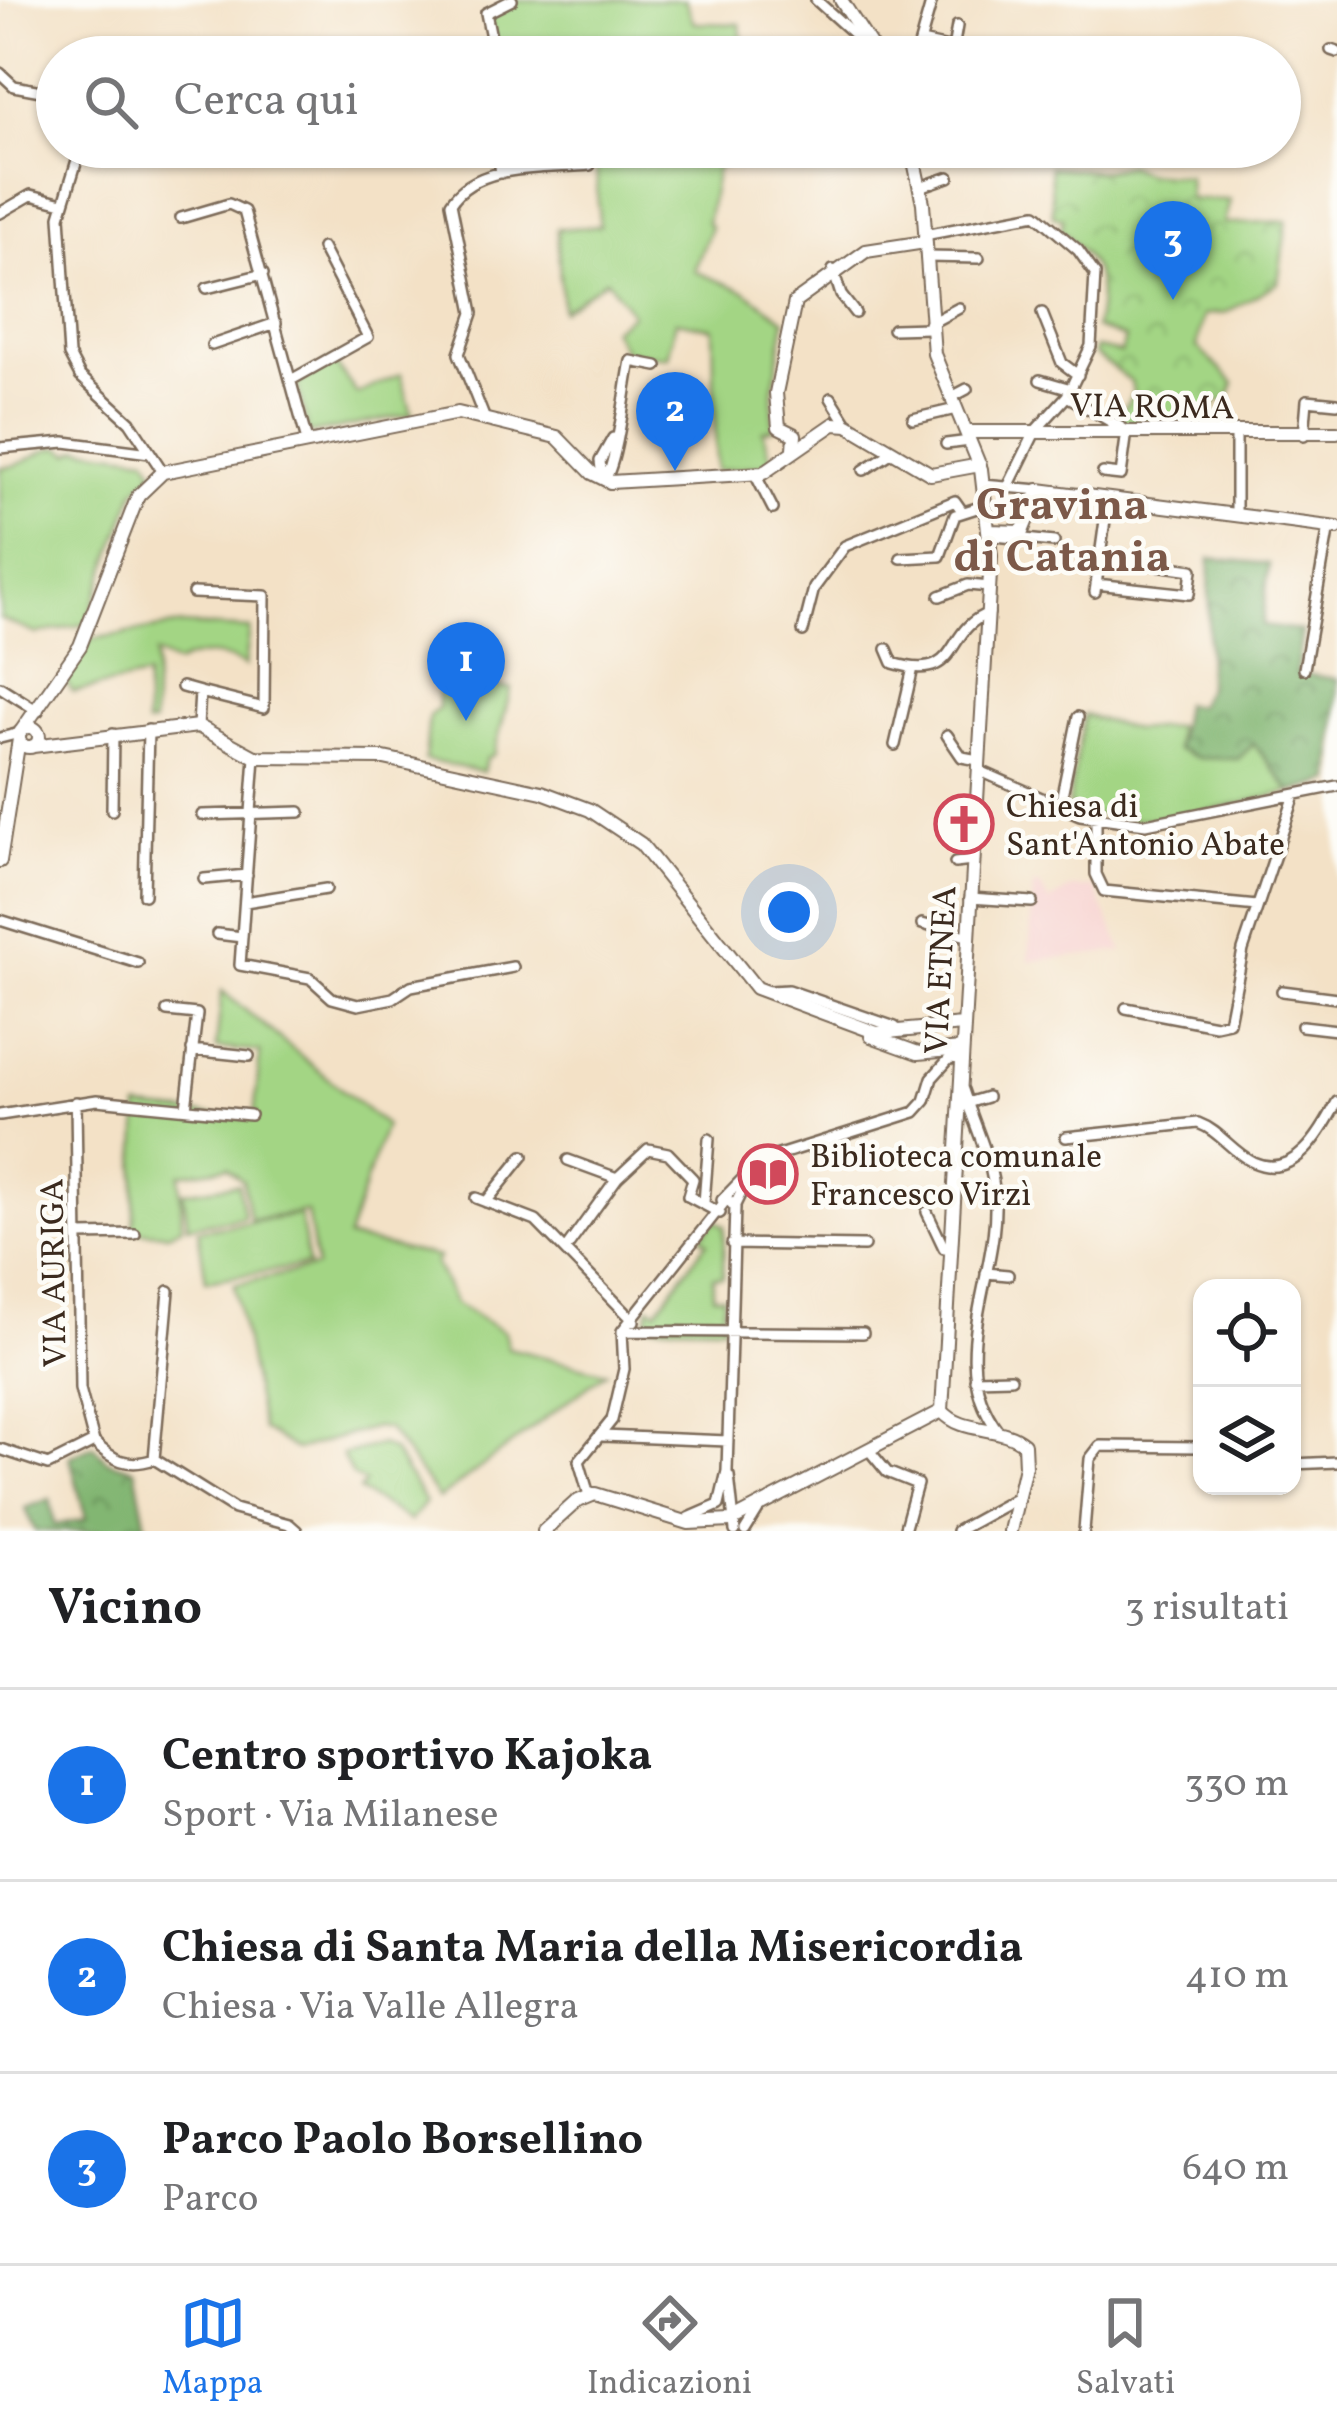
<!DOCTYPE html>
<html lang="it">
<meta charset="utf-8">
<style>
:root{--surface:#fff;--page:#f6f6f6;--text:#202124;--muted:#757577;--line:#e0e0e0;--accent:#1a73e8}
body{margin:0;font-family:Vollkorn,serif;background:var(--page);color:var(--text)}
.controls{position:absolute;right:36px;bottom:36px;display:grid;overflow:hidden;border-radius:24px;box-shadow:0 3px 9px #0004}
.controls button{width:108px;height:108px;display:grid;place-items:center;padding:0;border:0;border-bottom:3px solid var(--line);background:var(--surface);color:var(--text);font:60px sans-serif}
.you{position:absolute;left:789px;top:912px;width:42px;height:42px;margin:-30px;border:9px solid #fff;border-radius:50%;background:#1a73e8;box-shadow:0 0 0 18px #1a73e833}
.badge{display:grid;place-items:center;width:78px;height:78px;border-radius:50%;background:var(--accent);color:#fff;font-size:39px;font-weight:700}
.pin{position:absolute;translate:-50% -99px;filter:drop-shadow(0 3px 6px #0008)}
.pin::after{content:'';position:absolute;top:63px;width:42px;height:36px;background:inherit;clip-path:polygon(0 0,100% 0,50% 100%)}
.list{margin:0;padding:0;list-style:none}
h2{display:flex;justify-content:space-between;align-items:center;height:156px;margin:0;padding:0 48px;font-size:51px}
h2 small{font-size:39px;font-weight:400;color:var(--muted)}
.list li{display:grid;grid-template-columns:78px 1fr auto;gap:36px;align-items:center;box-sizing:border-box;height:192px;padding:0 48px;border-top:3px solid var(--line)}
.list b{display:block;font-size:45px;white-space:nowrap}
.list p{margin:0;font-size:39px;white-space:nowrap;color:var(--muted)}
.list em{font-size:39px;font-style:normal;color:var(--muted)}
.icon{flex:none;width:66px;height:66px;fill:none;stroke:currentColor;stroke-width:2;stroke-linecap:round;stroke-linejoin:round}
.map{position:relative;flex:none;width:1337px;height:1531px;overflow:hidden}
.search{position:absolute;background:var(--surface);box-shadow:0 3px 9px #0004;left:36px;right:36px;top:36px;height:132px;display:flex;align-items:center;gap:30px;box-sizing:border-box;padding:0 42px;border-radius:66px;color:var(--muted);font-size:45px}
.sheet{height:732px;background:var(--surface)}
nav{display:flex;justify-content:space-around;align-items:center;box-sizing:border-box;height:168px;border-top:3px solid var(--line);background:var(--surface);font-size:33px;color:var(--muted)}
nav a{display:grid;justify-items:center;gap:6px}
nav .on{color:var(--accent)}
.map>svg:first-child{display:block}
</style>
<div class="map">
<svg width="1337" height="1531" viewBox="0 0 1337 1531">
<defs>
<pattern id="forest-crowns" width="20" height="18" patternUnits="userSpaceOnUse" patternTransform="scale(3)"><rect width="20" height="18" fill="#82b672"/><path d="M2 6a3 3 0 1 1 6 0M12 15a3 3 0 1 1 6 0" fill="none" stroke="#6c945d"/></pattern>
<pattern id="park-crowns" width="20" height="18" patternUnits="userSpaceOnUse" patternTransform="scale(3)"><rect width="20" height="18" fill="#a3d584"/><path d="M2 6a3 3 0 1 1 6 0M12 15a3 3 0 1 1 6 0" fill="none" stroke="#8db772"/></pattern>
</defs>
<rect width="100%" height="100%" fill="#fdfcf7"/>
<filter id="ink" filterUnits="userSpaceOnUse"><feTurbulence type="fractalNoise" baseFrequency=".00833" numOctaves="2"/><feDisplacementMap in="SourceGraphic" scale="24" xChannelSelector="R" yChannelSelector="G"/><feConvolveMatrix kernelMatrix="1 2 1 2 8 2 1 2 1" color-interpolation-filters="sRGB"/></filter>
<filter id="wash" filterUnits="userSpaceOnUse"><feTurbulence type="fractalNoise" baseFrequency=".004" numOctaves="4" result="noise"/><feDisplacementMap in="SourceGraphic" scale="48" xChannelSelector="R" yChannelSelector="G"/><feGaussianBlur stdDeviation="2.7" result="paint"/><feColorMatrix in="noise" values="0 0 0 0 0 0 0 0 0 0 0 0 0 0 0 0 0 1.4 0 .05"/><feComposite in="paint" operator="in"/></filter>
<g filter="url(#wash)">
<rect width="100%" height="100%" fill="#f3e1c6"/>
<!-- built -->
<path fill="#f7d0ce" d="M1033 886H1040L1049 902 1071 888H1094L1123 951 1029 961Z"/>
<!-- green -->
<path fill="#a3d584" stroke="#6f8051" stroke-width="3" d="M518 0H685L694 23 740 24 744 57H499L489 18Z
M603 147H729L734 161 717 168 707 223 711 227 694 271 745 291 785 320 773 390V429L763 430 772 460 768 464 716 471 713 328 676 321 668 357 625 352 612 329 632 314 607 279 562 310 557 229 599 226 596 159 603 158Z
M332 359 357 394 401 374 412 414 309 434 297 384Z
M61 447 70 453 80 448 147 457 154 471 135 491 86 624 37 634 0 619V467C24 469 36 448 61 447Z
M181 625 250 629 245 666C223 653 199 651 177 664L155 654 153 724 146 725V677L73 692 64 680 91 639Z
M439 664 473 683 511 689 494 754 486 759 483 772 425 760 429 716 438 709Z
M1084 715 1135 730 1176 726V749L1254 743 1291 792C1221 806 1136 838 1068 805Z
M222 991 385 1125 347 1238 439 1257 435 1263 455 1304 504 1332 508 1348 606 1372 439 1499 388 1429 375 1427 296 1450 262 1429 234 1285 316 1267 307 1212 250 1220 243 1181 227 1167 180 1174 182 1227 168 1233 133 1231 139 1108 254 1119 260 1052 216 1048Z
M238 1184 244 1217 188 1226 183 1192Z
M300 1215 308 1265 206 1281 198 1230Z
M715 1220 724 1226 723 1277H713V1295L723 1296V1326L646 1325 650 1306 657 1310 707 1242 701 1237Z
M381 1445 393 1451 425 1502 410 1521 359 1491 365 1483 352 1476 342 1455Z"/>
<!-- forest -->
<path fill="url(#forest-crowns)" stroke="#5e7048" stroke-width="3" d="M1210 558 1269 564 1262 626 1302 631 1296 673 1337 679 1332 781 1291 792 1254 744 1238 759 1198 758 1176 749 1183 704 1197 706 1207 687Z
M93 1446 108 1461 135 1469 147 1531H35L25 1508 50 1499 55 1525 86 1519 70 1457Z"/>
<!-- park -->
<path fill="url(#park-crowns)" stroke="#6f8051" stroke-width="3" d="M1128 165 1144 173 1188 176 1189 199 1230 200 1224 224 1287 221 1278 283 1227 312 1204 315 1197 347 1234 383 1228 402 1215 400V430L1132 429 1118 419 1133 393 1131 381 1094 354 1096 348 1121 353 1125 338 1095 328C1104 282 1100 267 1061 230L1063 218 1053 216 1050 167 1100 171Z"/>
</g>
<g filter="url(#ink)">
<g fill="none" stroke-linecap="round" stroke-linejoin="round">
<!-- street casing -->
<g stroke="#7b6a59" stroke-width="14">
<path id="street" d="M816 0 855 35 865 57
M921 42 953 49 957 26
M1331 50 1337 52
M495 57 486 13 512 0
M916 57 932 0
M0 73 14 86 57 94
M81 147 60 216 69 355 80 376 130 422 163 472
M497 147 501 173
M920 187 949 177
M0 213 31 195 63 203
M181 218 229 204 244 211 307 441
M924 235 1036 214 1078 250 1095 274 1091 346 1067 396 1036 430 1008 487
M926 257 979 258
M833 270 841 295 855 313
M207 288 263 274
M1042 313 1062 363 1078 375
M929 324 959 308
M893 329 929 328
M212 345 276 323
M291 380 368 337 322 248
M1040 380 1071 389
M1067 396 1127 431 1121 475 1103 473
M831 398 848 425
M950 398 967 389
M484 417 459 354 473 313 451 203C477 162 547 169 590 165
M913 419 956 409
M1236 434V515
M1304 435 1307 400 1337 403
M946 444 970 441
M0 448 65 442 150 453
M864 470 891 453
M755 474 773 509
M602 477 600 461 613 438
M604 480C616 471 626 384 631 361L657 366
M983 485 1039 490
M995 536 1054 542
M901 558 940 556 955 515 986 505
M1096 584 1189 594 1192 570 1100 557
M1095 592 1108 499
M193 593 265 596 264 708 200 692 198 726
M940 596 968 585 990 587
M803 631 814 588 845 546 955 501 962 511
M887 649 893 663C963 684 942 630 989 613
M1304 669 1329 526
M0 687 38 711
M182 687 200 692
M947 735 962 757 978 760
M0 738 20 733
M895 745 913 668
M255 757 240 965 310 978 332 998 358 1005 393 998 411 986 513 967
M978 770 1080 815 1146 824 1337 786
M1060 805 1078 717
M112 810 113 734
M202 815 300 812
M1096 818V874L1104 891 1257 906
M955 863 972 861
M204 879 247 875
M144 895 148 730
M970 898 1032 902
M245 902 326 889
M0 920 138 963
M922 924 967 936
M217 934 242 937
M769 991 788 990 895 1027
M1282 991 1337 998
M1126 1008 1215 1025 1229 1022 1243 950 1295 795
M167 1011 197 1014 186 1108
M1302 1026 1337 1030
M192 1050 249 1056
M963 1090C973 1121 990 1156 994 1188 1004 1270 941 1358 999 1432
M76 1102 80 1389 94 1442
M967 1103 987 1097
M0 1115 97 1100 250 1115
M1066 1137 1198 1123C1220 1131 1232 1152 1253 1162 1295 1181 1322 1131 1337 1102
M769 1158 915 1112 925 1101 932 1078 950 1058 960 1059
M568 1160 617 1178
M476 1198 536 1221 634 1321
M722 1200 754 1167
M486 1202 523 1156
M704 1203 709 1139
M735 1205 751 1172
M927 1212 944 1248H950
M80 1235 135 1234
M732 1244 864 1246
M565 1250 617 1178 648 1149 668 1153 693 1179 688 1196 720 1213
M986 1273 1008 1275
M622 1331 863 1333
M975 1379 1011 1378
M602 1436 728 1441
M94 1442C112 1460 128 1468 154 1459L234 1509 289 1524 297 1531
M0 1449 48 1465 94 1442
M868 1449 887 1472 917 1484 904 1531
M154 1459 169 1291
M1292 1464 1337 1462
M729 1476 735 1531
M589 1495 579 1461 612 1420 624 1369 622 1331 727 1199 735 1207 727 1471 719 1505 689 1518
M745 1531 758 1510
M957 1531 1017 1498
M1084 1531 1090 1459 1100 1446 1202 1447"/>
</g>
<!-- secondary casing -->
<g stroke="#7b6a59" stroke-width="16">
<path id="secondary" d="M841 0 878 57
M911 147 923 203 934 354 981 469 991 556 942 1411C963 1435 1000 1424 1024 1444L1025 1466 1010 1531
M966 432H1337
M794 449 795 435 779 427 776 393 795 302 866 251 925 242
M989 531 1022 532 1039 490 1337 528
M19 737a10 10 0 1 1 20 0a10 10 0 1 1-20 0Z
M22 730 80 646 138 496 163 472 458 413 557 437 592 473 610 482 763 473 834 424 848 425 931 474 980 465
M33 746 198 726 255 757 384 758 542 792 590 810 641 844 756 988 877 1033 962 1025
M0 861 19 739
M871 1036 918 1053 961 1049
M544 1531 576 1502 595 1494 689 1523 731 1521 942 1411"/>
</g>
<!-- street -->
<use href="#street" stroke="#fff" stroke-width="9"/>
<!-- secondary -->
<use href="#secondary" stroke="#fff" stroke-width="12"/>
</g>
</g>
<!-- icons -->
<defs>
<g id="church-ring" transform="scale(3)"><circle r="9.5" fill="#fdfcf7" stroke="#d1495b" stroke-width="1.5"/><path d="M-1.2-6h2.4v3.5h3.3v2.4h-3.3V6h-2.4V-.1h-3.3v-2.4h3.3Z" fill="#d1495b"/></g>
<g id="library-ring" transform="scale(3)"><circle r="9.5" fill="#fdfcf7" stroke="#d1495b" stroke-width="1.5"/><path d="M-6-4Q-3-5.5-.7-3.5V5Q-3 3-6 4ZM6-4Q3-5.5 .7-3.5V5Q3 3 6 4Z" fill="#d1495b"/></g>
</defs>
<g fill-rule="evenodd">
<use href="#church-ring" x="964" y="824"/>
<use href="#library-ring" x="768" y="1174"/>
</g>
<g text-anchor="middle" stroke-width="9" stroke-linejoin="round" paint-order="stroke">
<!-- street labels -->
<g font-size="33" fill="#3b2a1e" stroke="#fdfcf7">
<text transform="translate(1152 405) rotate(1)" y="12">VIA ROMA</text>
<text transform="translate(939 970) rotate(-87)" y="12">VIA ETNEA</text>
<text transform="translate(52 1273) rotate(-91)" y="12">VIA AURIGA</text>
</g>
<!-- poi labels -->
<g font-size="33" fill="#3b2a1e" stroke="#fdfcf7" text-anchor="start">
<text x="1006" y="817">Chiesa di<tspan x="1006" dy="38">Sant'Antonio Abate</tspan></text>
<text x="810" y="1167">Biblioteca comunale<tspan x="810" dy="38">Francesco Virzì</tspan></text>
</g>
<!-- district labels -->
<g font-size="45" font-weight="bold" fill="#7c5949" stroke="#fdfcf7">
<text x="1062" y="519">Gravina<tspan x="1062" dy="52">di Catania</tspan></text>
</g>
</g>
</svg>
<div class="controls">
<button><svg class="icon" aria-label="locate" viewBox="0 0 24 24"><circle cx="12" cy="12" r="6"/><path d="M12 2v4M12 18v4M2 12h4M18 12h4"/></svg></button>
<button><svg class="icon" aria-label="layers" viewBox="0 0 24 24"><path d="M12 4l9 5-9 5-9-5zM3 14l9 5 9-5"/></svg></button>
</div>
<div class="you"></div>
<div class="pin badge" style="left:466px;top:721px">1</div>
<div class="pin badge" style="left:675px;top:471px">2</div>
<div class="pin badge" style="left:1173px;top:300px">3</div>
<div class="search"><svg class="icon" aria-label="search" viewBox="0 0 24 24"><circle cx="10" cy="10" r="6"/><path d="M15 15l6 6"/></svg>Cerca qui</div>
</div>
<section class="sheet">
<h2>Vicino<small>3 risultati</small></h2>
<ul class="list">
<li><span class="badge">1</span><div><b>Centro sportivo Kajoka</b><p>Sport · Via Milanese</p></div><em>330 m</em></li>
<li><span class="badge">2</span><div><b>Chiesa di Santa Maria della Misericordia</b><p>Chiesa · Via Valle Allegra</p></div><em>410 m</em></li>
<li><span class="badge">3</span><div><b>Parco Paolo Borsellino</b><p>Parco</p></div><em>640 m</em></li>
</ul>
</section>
<nav>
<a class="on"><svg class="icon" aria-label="map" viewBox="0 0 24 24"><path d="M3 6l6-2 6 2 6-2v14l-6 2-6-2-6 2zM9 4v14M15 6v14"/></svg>Mappa</a>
<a><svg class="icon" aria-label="directions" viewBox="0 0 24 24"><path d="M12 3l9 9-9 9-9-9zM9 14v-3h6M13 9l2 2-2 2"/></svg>Indicazioni</a>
<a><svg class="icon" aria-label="saved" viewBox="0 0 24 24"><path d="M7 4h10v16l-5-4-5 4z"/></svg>Salvati</a>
</nav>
